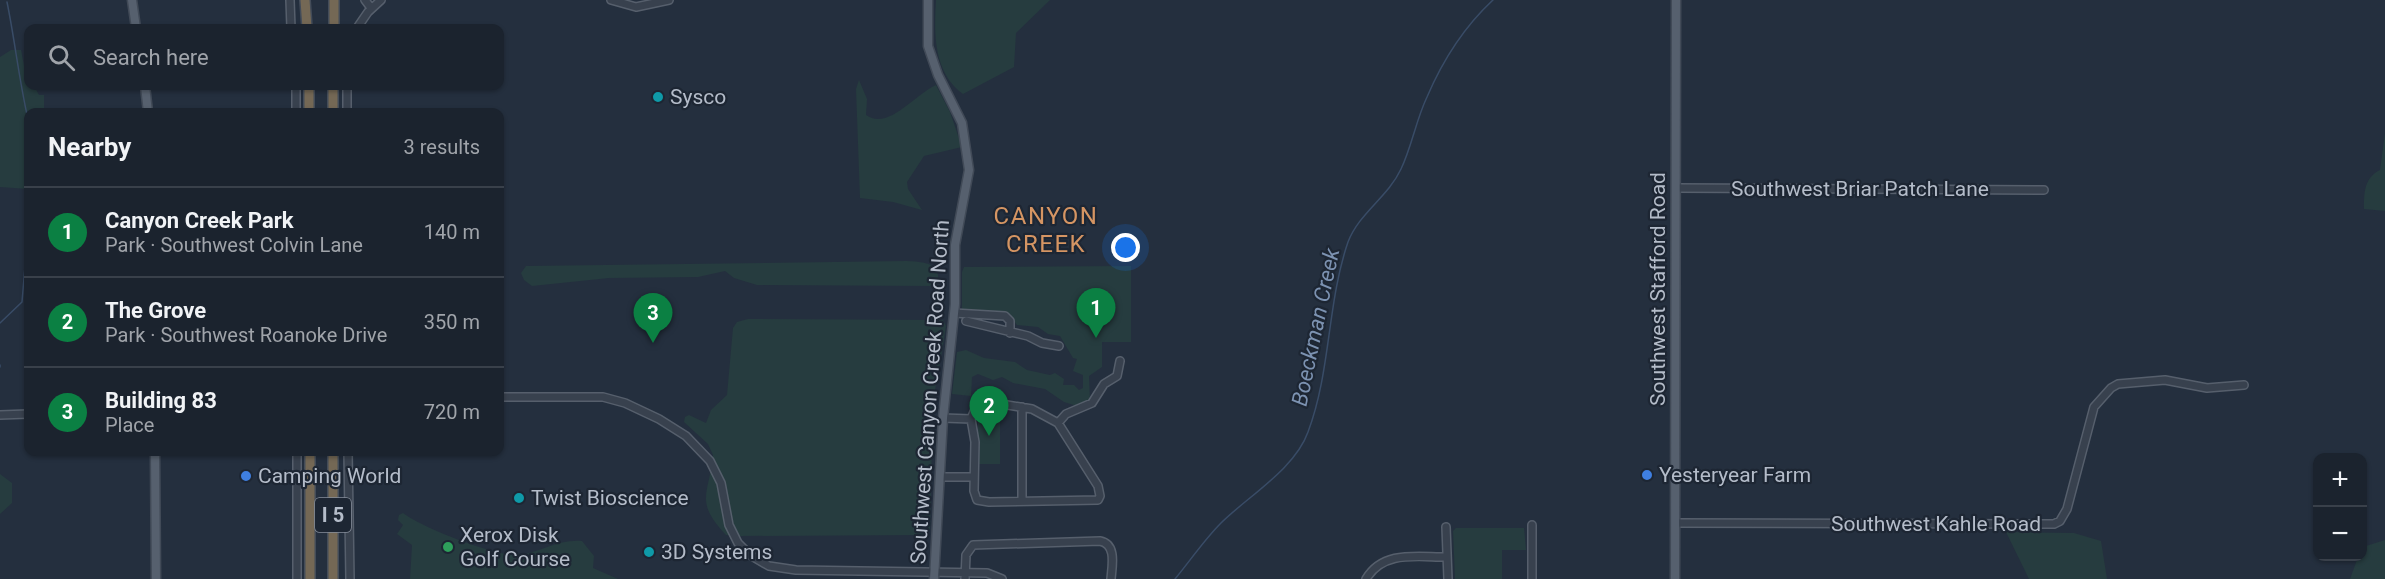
<!DOCTYPE html>
<meta charset="utf-8">
<style>
:root{--surface:#1b232e;--page:#282f3a;--text:#f1f3f6;--muted:#a0a4aa;--line:#39404a;--accent:#0b8043}
body{margin:0;font-family:Roboto,sans-serif;background:var(--page);color:var(--text)}
.controls{position:absolute;right:18px;bottom:18px;display:grid;overflow:hidden;border-radius:12px;box-shadow:0 2px 4px #0004}
.controls button{width:54px;height:54px;display:grid;place-items:center;padding:0;border:0;border-bottom:2px solid var(--line);background:var(--surface);color:var(--text);font:30px sans-serif}
.you{position:absolute;left:1126px;top:248px;width:21px;height:21px;margin:-15px;border:4px solid #fff;border-radius:50%;background:#1a73e8;box-shadow:0 0 0 9px #1a73e833}
.badge{display:grid;place-items:center;width:39px;height:39px;border-radius:50%;background:var(--accent);color:#fff;font-size:20px;font-weight:700}
.pin{position:absolute;translate:-50% -50px;filter:drop-shadow(0 2px 3px #0008)}
.pin::after{content:'';position:absolute;top:32px;width:21px;height:18px;background:inherit;clip-path:polygon(0 0,100% 0,50% 100%)}
.list{margin:0;padding:0;list-style:none}
h2{display:flex;justify-content:space-between;align-items:center;height:78px;margin:0;padding:0 24px;font-size:26px}
h2 small{font-size:20px;font-weight:400;color:var(--muted)}
.list li{display:grid;grid-template-columns:39px 1fr auto;gap:18px;align-items:center;box-sizing:border-box;height:90px;padding:0 24px;border-top:2px solid var(--line)}
.list b{display:block;font-size:22px;white-space:nowrap}
.list p{margin:0;font-size:20px;white-space:nowrap;color:var(--muted)}
.list em{font-size:20px;font-style:normal;color:var(--muted)}
.icon{flex:none;width:33px;height:33px;fill:none;stroke:currentColor;stroke-width:2;stroke-linecap:round;stroke-linejoin:round}
.map{position:relative;flex:none;width:2385px;height:579px;overflow:hidden}
.search{position:absolute;background:var(--surface);box-shadow:0 2px 4px #0004;left:24px;top:24px;width:480px;height:66px;display:flex;align-items:center;gap:15px;box-sizing:border-box;padding:0 21px;border-radius:12px;color:var(--muted);font-size:22px}
.panel{position:absolute;background:var(--surface);box-shadow:0 2px 4px #0004;left:24px;top:108px;width:480px;height:348px;border-radius:12px}
.map>svg:first-child{display:block}
</style>
<div class="map">
<svg width="2385" height="579" viewBox="0 0 2385 579">
<rect width="100%" height="100%" fill="#242f3e"/>
<!-- green -->
<path fill="#263c3f" d="M936 0H1050L1016 33 1014 67 963 94C933 72 934 33 936 0Z
M11 50H21L28 86H34L39 95H44V112H28V189L0 187V57Z
M859 80 867 99 866 115C888 131 914 95 936 85L950 112 962 147 924 156 907 182 908 189 922 210 893 202 860 198 856 89Z
M2385 133V211L2364 209C2364 193 2364 178 2380 170Z
M907 261C922 262 941 262 938 282L930 286 757 285 734 278 725 271 698 277 609 278 532 286 524 280 521 273 526 266Z
M1131 266V342H1102V367L1089 376 1090 402 1077 406 1064 402 1045 389 1013 383 1002 377 993 380 978 374 972 377 971 396 952 394 957 352 966 350 984 358 1015 362 1027 370 1050 375 1055 373 1064 379 1063 385H1074L1079 390 1083 388V375L1073 371 1077 359 1073 358 1060 336 1048 334 1038 327 1017 325 1008 313 962 309V272L964 267Z
M748 319 943 320 946 326 942 351 933 401 930 529 925 535 739 536 726 535C694 501 709 495 713 455L708 444 684 422 685 417 689 415 706 423 711 410 727 395 733 328 737 322Z
M978 407H1000V464H978Z
M0 474 12 483V503L0 514Z
M403 513C421 527 496 557 519 555 542 552 558 539 582 541L594 556 593 568 618 579H410L412 545 397 534 403 525 398 520 399 515Z
M1456 528H1524L1526 550H1502V579H1455L1453 531Z
M2006 532 2074 533 2101 541 2107 579H2029Z
M2385 540V579H2350L2358 557 2362 556 2363 547Z"/>
<g fill="none" stroke-linecap="round" stroke-linejoin="round">
<!-- stream -->
<path stroke="#394c67" stroke-width="1.5" d="M7 2C15 41 19 80 28 119
M0 323 22 302 28 231
M0 365V367
M1175 579C1190 561 1204 540 1221 523 1247 497 1295 469 1308 432 1331 371 1327 303 1348 242 1359 213 1388 197 1401 169 1412 146 1416 120 1427 97 1442 62 1465 26 1493 0"/>
<!-- minor casing -->
<g stroke="#565f6c" stroke-width="10">
<path id="minor" d="M290 0 291 28
M365 0 371 8
M611 0 636 7 669 0
M357 28 368 12 381 0
M296 86V112
M347 112V86
M1676 188 2044 190
M954 313 1005 316 1010 321V333
M966 321 1028 336 1042 343 1059 346
M500 397H603L625 403 659 419 686 436 710 461 721 483 729 525 738 543 750 555 769 566 796 570 987 573 1002 579
M983 401 1032 409 1058 423 1098 486 1100 496 1098 500 989 502 977 500 974 491 975 442 971 419 977 405Z
M1022 407V501
M0 415 28 414
M943 418 971 419
M1058 423 1066 414 1092 403 1104 384 1117 376 1120 361
M297 452V579
M348 452 350 579
M941 477H974
M1675 523 2054 524 2060 521 2067 509 2094 407 2111 388 2118 384 2165 380 2207 388 2244 385
M1532 525V579
M1446 527 1448 579
M965 579 966 555 973 545 1100 541C1117 544 1112 566 1111 579
M1366 579C1383 550 1417 557 1446 557"/>
</g>
<!-- major casing -->
<g stroke="#414a57" stroke-width="11">
<path id="major" d="M132 0 136 28
M928 0V46L938 75 962 123 969 170 955 245V304L943 418 934 579
M145 86 148 112
M155 452 156 579
M1675 579 1676 0"/>
</g>
<!-- highway casing -->
<g stroke="#434c59" stroke-width="12">
<path id="highway" d="M305 0 307 28
M334 0V28
M309 112V86
M333 112V86
M310 452V579
M333 452V579"/>
</g>
<!-- minor -->
<use href="#minor" stroke="#38414e" stroke-width="7"/>
<!-- major -->
<use href="#major" stroke="#56606e" stroke-width="8"/>
<!-- highway -->
<use href="#highway" stroke="#746855" stroke-width="9"/>
</g>
<!-- markers -->
<g fill="#0f9aa8" stroke="#1d2633" stroke-width="2">
<circle cx="658" cy="97" r="6"/>
<circle cx="519" cy="498" r="6"/>
<circle cx="649" cy="552" r="6"/>
</g>
<g fill="#3f7fe0" stroke="#1d2633" stroke-width="2">
<circle cx="1647" cy="475" r="6"/>
<circle cx="246" cy="476" r="6"/>
</g>
<circle fill="#2e9e5b" stroke="#1d2633" stroke-width="2" cx="448" cy="547" r="6"/>
<g text-anchor="middle" stroke-width="4.5" stroke-linejoin="round" paint-order="stroke">
<!-- shield labels -->
<rect fill="#1d2633" stroke="#878f9c" stroke-width="1.5" x="315" y="498" width="36" height="34" rx="4.5"/>
<g font-size="20" font-weight="bold" fill="#b4bcc9">
<text x="333" y="522">I 5</text>
</g>
<!-- poi labels -->
<g font-size="21" fill="#b4bcc9" stroke="#1d2633" text-anchor="start">
<text x="670" y="104">Sysco</text>
<text x="1659" y="482">Yesteryear Farm</text>
<text x="258" y="483">Camping World</text>
<text x="531" y="505">Twist Bioscience</text>
<text x="460" y="542">Xerox Disk<tspan x="460" dy="24">Golf Course</tspan></text>
<text x="661" y="559">3D Systems</text>
</g>
<!-- street labels -->
<g font-size="21" fill="#b4bcc9" stroke="#1d2633">
<text x="1860" y="196">Southwest Briar Patch Lane</text>
<text transform="translate(1658 289) rotate(-90)" y="7">Southwest Stafford Road</text>
<text transform="translate(930 392) rotate(-86)" y="7">Southwest Canyon Creek Road North</text>
<text x="1936" y="531">Southwest Kahle Road</text>
</g>
<!-- water labels -->
<g font-size="22" font-style="italic" fill="#7c92b1" stroke="#1d2633">
<text transform="translate(1315 327) rotate(-78)" y="8">Boeckman Creek</text>
</g>
<!-- quarter labels -->
<g font-size="24" letter-spacing="1.5" fill="#d59563" stroke="#1d2633">
<text x="1046" y="224">CANYON<tspan x="1046" dy="28">CREEK</tspan></text>
</g>
</g>
</svg>
<div class="controls">
<button>+</button>
<button>−</button>
</div>
<div class="you"></div>
<div class="pin badge" style="left:1096px;top:338px">1</div>
<div class="pin badge" style="left:989px;top:436px">2</div>
<div class="pin badge" style="left:653px;top:343px">3</div>
<div class="search"><svg class="icon" aria-label="search" viewBox="0 0 24 24"><circle cx="10" cy="10" r="6"/><path d="M15 15l6 6"/></svg>Search here</div>
<section class="panel">
<h2>Nearby<small>3 results</small></h2>
<ul class="list">
<li><span class="badge">1</span><div><b>Canyon Creek Park</b><p>Park · Southwest Colvin Lane</p></div><em>140 m</em></li>
<li><span class="badge">2</span><div><b>The Grove</b><p>Park · Southwest Roanoke Drive</p></div><em>350 m</em></li>
<li><span class="badge">3</span><div><b>Building 83</b><p>Place</p></div><em>720 m</em></li>
</ul>
</section>
</div>
